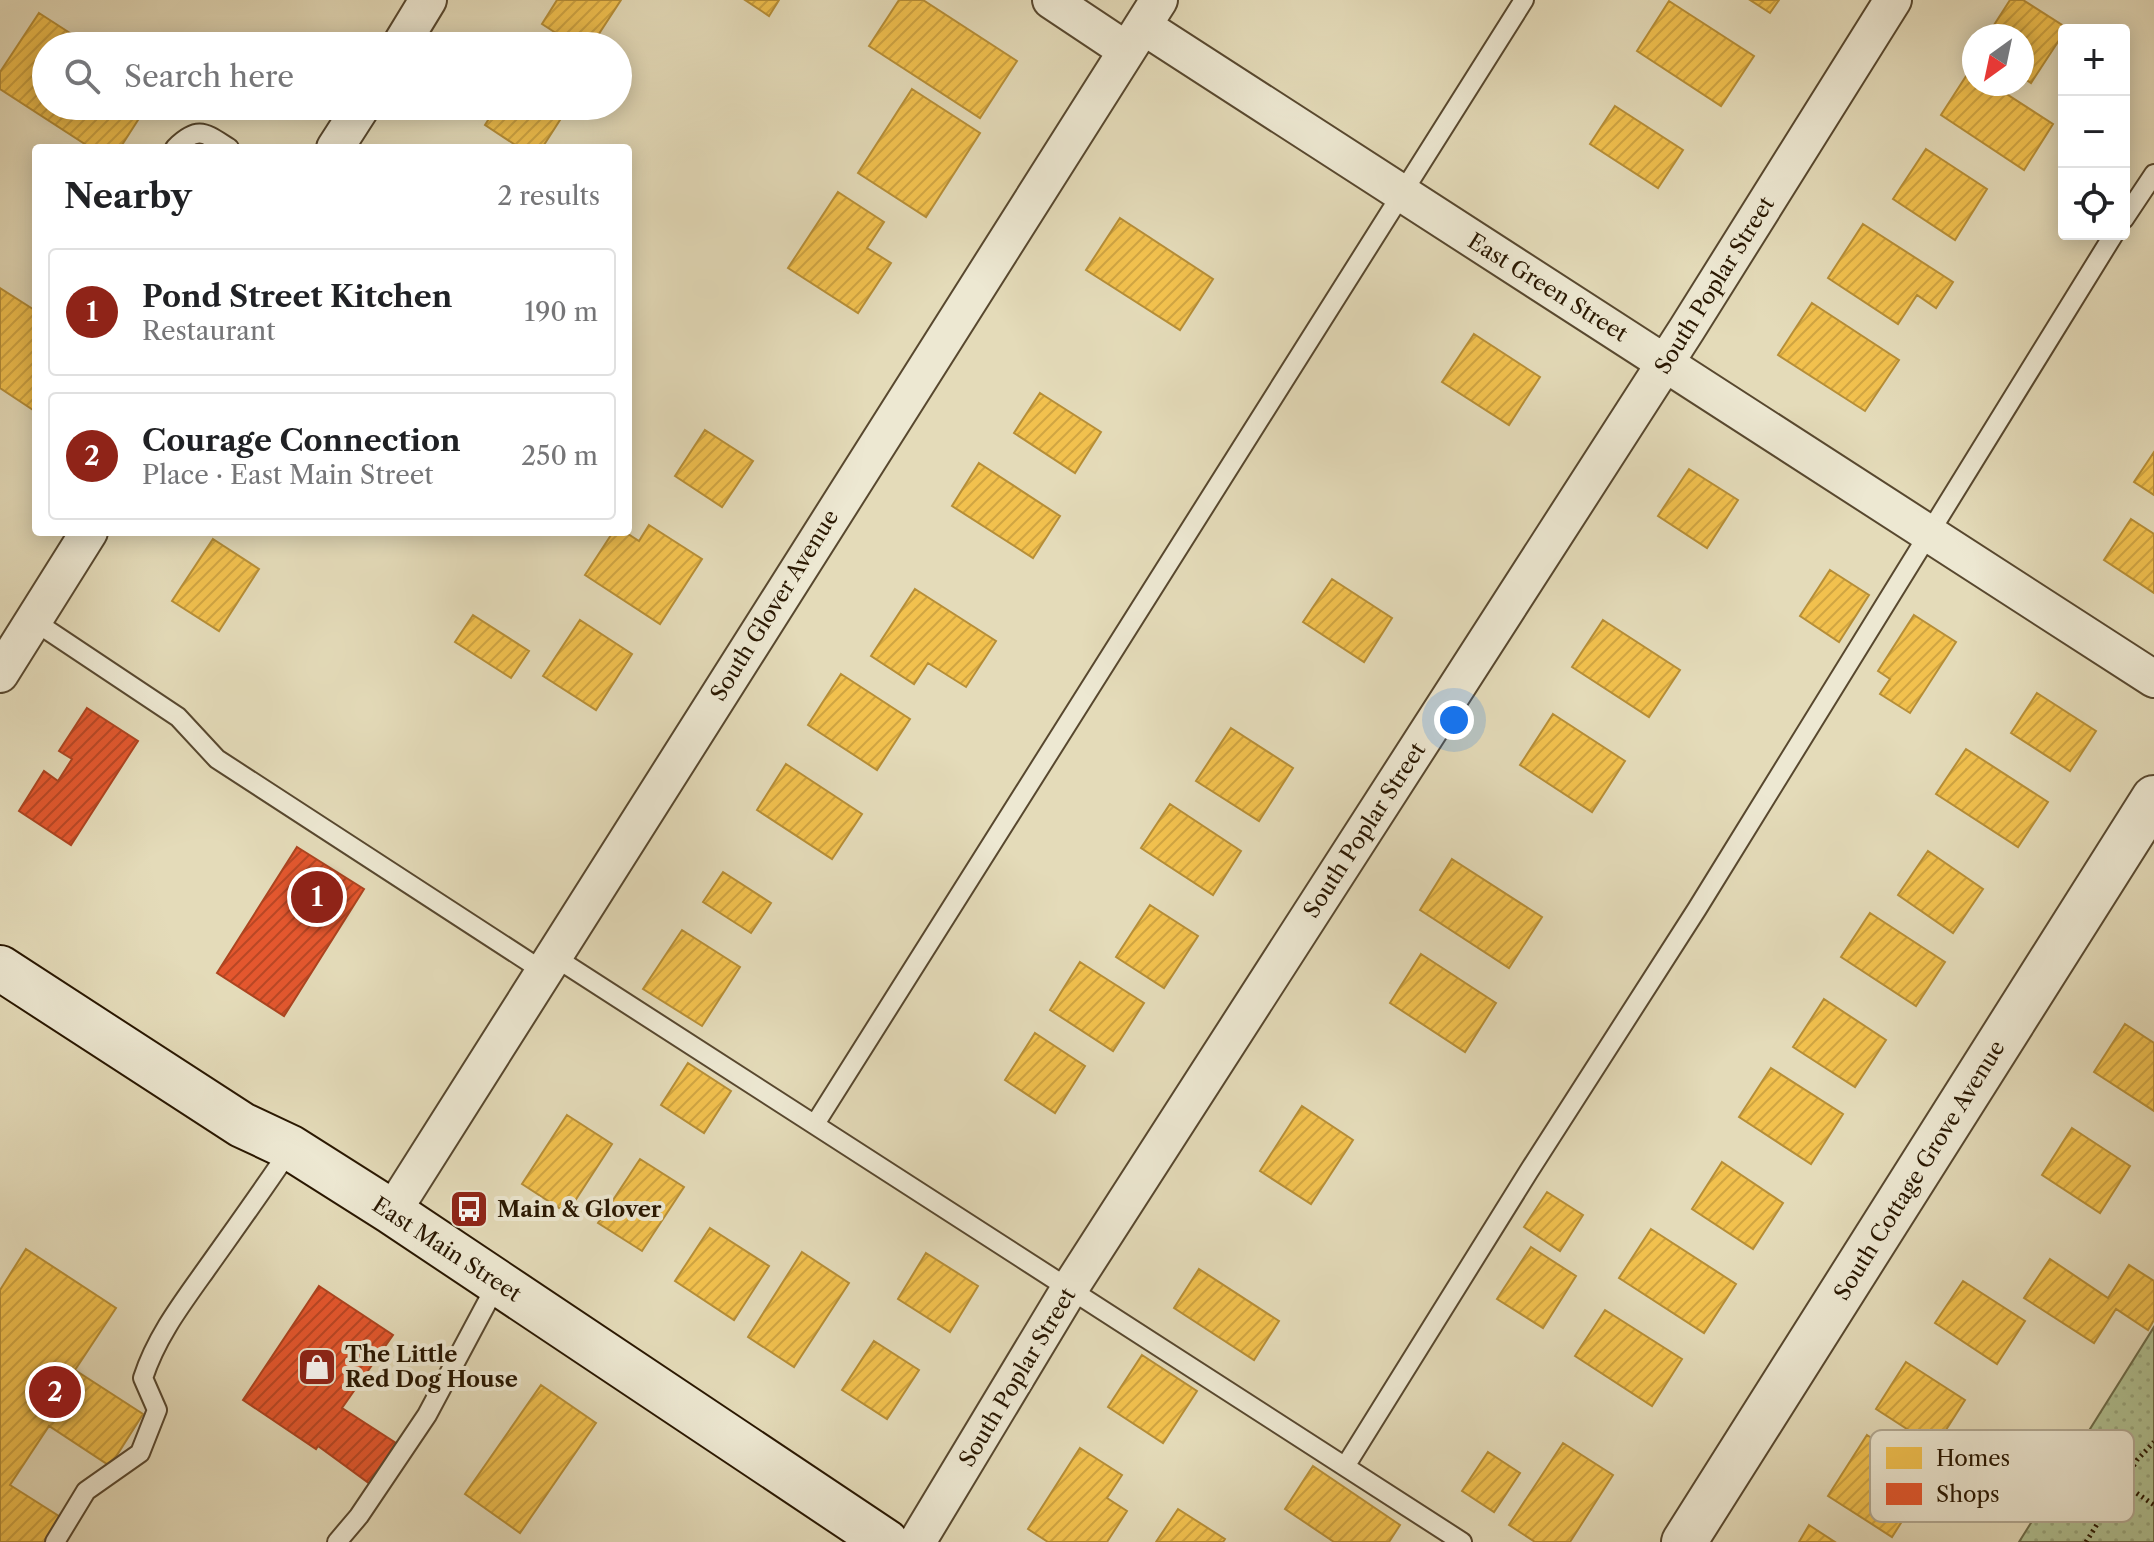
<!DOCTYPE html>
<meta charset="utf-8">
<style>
:root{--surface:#fff;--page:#f6f6f6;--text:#202124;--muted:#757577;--line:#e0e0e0;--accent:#8f2418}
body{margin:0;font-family:"Libre Caslon Text",serif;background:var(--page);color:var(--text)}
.controls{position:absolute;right:24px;top:24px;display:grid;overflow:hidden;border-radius:8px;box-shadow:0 4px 20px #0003}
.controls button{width:72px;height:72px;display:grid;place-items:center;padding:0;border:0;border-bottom:2px solid var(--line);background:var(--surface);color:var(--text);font:40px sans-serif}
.compass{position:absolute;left:1962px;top:24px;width:72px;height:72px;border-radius:50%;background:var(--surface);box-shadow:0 4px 20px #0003;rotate:213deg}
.you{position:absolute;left:1454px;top:720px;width:28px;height:28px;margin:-20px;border:6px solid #fff;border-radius:50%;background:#1a73e8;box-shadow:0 0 0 12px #1a73e833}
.badge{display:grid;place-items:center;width:52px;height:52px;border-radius:50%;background:var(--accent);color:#fff;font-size:26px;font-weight:700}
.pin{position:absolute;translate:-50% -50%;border:4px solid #fff;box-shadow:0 2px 8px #0006}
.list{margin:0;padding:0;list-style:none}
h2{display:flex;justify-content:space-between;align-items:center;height:104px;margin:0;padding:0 32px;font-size:34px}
h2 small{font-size:26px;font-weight:400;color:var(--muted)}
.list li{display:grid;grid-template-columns:52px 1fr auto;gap:24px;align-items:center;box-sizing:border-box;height:128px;margin:0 16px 16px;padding:0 16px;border:2px solid var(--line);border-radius:8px}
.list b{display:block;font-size:30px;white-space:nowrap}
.list p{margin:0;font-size:26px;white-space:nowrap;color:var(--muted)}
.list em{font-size:26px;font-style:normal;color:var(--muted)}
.icon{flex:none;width:44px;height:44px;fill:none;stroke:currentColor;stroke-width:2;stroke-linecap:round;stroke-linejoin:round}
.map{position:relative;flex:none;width:2154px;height:1542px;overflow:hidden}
.search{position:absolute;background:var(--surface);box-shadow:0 4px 20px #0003;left:32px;top:32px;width:600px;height:88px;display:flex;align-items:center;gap:20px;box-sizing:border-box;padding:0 28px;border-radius:44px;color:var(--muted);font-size:30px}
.panel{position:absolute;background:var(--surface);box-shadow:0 4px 20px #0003;left:32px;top:144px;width:600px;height:392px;border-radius:8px}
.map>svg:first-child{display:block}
</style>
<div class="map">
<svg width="2154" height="1542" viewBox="0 0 2154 1542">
<defs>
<pattern id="grass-dots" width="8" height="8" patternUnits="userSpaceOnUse" patternTransform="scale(2)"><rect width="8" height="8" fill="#b0c192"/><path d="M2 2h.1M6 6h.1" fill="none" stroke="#97a57c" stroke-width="1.8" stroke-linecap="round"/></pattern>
<pattern id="homes-hatch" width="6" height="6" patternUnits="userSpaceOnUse" patternTransform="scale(2)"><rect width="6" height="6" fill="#f2c14e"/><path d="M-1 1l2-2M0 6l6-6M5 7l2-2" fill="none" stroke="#d0a542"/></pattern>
<pattern id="shops-hatch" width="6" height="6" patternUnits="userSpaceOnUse" patternTransform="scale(2)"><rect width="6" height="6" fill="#e4572e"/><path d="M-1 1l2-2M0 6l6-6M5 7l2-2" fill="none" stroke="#b94725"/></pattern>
</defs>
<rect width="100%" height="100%" fill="#e4dbb9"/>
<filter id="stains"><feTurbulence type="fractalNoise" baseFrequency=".0025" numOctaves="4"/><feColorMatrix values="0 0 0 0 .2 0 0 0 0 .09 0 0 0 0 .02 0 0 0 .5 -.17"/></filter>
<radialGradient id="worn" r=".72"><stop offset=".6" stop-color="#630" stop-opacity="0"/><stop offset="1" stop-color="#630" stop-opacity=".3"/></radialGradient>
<!-- grass -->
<path fill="url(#grass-dots)" stroke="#6c6c4a" stroke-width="2" d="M2154 1327V1542H2019Z"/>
<!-- homes -->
<path fill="url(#homes-hatch)" stroke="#b68e37" stroke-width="2" d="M557 0H621L591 46H576L542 24Z
M745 0H779L769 16Z
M899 0H923L1017 61 980 118 869 46Z
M1750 0H1779L1770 13Z
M2010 0H2023L2067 28 2031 83 2022 77V36H1987Z
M1669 1 1754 56 1721 106 1637 51Z
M39 13 90 46H46V106H147L120 148H91L0 89V72Z
M1970 70 1974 73V84H1991L2053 124 2024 170 1941 115Z
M912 89 980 133 926 217 858 173Z
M497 106H569L542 148H520L485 125Z
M1615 106 1683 150 1658 188 1590 144Z
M1926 149 1987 189 1955 240 1893 199Z
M838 192 884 222 867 248 891 263 858 313 788 268Z
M1120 218 1213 279 1180 330 1086 270Z
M1863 224 1953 282 1936 308 1917 295 1898 324 1828 278Z
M0 288 36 311V412L0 388Z
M1812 303 1899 360 1865 411 1778 355Z
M1474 334 1540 377 1509 425 1442 382Z
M1040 393 1101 432 1075 473 1014 433Z
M705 430 753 461 722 507 675 476Z
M2154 452V495L2134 482Z
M979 463 1060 516 1033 558 952 506Z
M1689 469 1738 500 1707 548 1658 516Z
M2131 519 2154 534V593L2104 560Z
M649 525 702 559 660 624 585 575 613 532H625L639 541Z
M213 539 259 569 219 631 172 601Z
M1830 570 1869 595 1839 642 1800 616Z
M1332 579 1392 618 1364 662 1303 622Z
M915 589 996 641 966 687 928 663 914 684 871 656Z
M473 615 529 651 511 678 455 642Z
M1914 615 1956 642 1910 713 1880 694 1890 679 1878 671Z
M580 620 632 654 596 710 543 676Z
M1603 620 1680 670 1649 717 1572 667Z
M841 674 910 719 877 770 808 725Z
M2037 693 2096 731 2070 771 2011 733Z
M1553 714 1625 761 1592 812 1520 765Z
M1231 728 1293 768 1259 821 1196 781Z
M1966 749 2048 802 2018 847 1936 794Z
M786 764 862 814 832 859 757 810Z
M1170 804 1241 851 1213 895 1141 848Z
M1928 851 1983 889 1953 933 1898 895Z
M1452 859 1542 917 1509 968 1420 910Z
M723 872 771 903 751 933 703 902Z
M1150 905 1198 936 1164 988 1116 957Z
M1870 913 1945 962 1916 1006 1841 957Z
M682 930 740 967 702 1026 643 989Z
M1421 954 1496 1003 1465 1052 1390 1003Z
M1080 962 1144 1003 1113 1051 1050 1010Z
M1824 999 1886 1040 1855 1087 1793 1047Z
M2125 1024 2154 1043V1111L2094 1072Z
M1035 1033 1085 1066 1055 1113 1005 1080Z
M688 1063 731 1091 704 1133 661 1105Z
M1771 1068 1843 1114 1811 1164 1739 1117Z
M1302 1106 1353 1140 1311 1204 1260 1171Z
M567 1115 612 1144 567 1213 522 1184Z
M2072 1128 2130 1166 2100 1213 2042 1175Z
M640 1159 684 1187 642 1251 598 1223Z
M1722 1162 1783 1203 1753 1249 1692 1209Z
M1547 1192 1583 1215 1560 1251 1524 1227Z
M710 1228 769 1266 734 1320 675 1281Z
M1651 1229 1736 1284 1704 1333 1619 1278Z
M1531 1247 1576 1276 1543 1328 1497 1299Z
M26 1249 116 1308 75 1370 143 1414 110 1466 49 1426 10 1485 62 1518 46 1542H0V1290Z
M802 1252 849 1283 794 1367 748 1337Z
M926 1253 978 1286 950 1332 898 1299Z
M2050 1259 2108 1298 2129 1265 2154 1281V1320L2148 1330 2116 1309 2094 1343 2024 1298Z
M1199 1269 1279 1321 1254 1360 1174 1308Z
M1963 1281 2025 1321 1997 1364 1935 1323Z
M1605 1310 1682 1359 1652 1406 1575 1356Z
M874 1341 919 1370 887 1419 842 1390Z
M1142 1355 1197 1391 1163 1443 1108 1407Z
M1906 1362 1965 1400 1935 1447 1876 1409Z
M541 1385 596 1423 520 1533 465 1494Z
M1867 1435 1931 1476 1892 1537 1828 1496Z
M1563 1443 1613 1475 1570 1542H1535L1509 1525Z
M1080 1448 1122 1475 1107 1498 1127 1511 1107 1542H1048L1028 1529Z
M1488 1452 1520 1473 1494 1512 1462 1491Z
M1313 1466 1400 1525 1389 1542H1334L1285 1509Z
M1178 1509 1225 1539 1223 1542H1156Z
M1809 1525 1835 1542H1799Z"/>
<!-- shops -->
<path fill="url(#shops-hatch)" stroke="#ac4420" stroke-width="2" d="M87 708 138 741 71 845 19 811 44 771 58 781 72 759 59 751Z
M297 847 364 889 284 1016 217 973Z
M319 1286 393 1335 342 1408 396 1443 370 1484 318 1446 316 1449 243 1400Z"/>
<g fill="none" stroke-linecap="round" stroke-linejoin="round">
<!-- service casing -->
<g stroke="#58482f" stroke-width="22">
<path id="service" d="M175 148C198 125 205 133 229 148
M2124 219 2154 174
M34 621 178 717 217 759 543 971
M553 956 1462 1542
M815 1124 1524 0
M1346 1465 1529 1171 1697 909 2114 234
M55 1542 86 1491 140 1453 157 1410 143 1378C156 1338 180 1306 205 1271 234 1230 263 1190 291 1148
M337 1542 359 1516 427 1415 498 1282"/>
</g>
<!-- minor casing -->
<g stroke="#58482f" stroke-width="40">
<path id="minor" d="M1051 0 1126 50
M1143 26 2154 679
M400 46 428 0
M335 148 362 106
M0 674 89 532
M392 1212 1159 0
M917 1542 1070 1288 1687 329 1893 0"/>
</g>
<!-- tertiary casing -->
<g stroke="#58482f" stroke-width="48">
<path id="tertiary" d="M1684 1542 2154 798"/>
</g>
<!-- secondary casing -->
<g stroke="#291701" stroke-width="48">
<path id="secondary" d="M0 968 242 1125 291 1148 392 1212 886 1542"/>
</g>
<!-- path -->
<path stroke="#291701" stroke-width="5" stroke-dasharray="2 4" stroke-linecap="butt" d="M2122 1483 2154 1505
M2086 1542 2137 1460 2154 1442"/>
<!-- service -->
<use href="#service" stroke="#ede8d2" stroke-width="18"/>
<!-- minor -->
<use href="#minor" stroke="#ede8d2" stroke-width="36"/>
<!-- tertiary -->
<use href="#tertiary" stroke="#ede8d2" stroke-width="44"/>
<!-- secondary -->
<use href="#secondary" stroke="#ede8d2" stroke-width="44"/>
</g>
<!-- icons -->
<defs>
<g id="bus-square" transform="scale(2)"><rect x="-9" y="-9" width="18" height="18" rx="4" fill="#8f2418" stroke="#ede8d2"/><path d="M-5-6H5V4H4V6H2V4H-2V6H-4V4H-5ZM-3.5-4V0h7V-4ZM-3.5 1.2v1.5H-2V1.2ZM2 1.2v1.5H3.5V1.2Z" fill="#fff"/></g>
<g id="shop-square" transform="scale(2)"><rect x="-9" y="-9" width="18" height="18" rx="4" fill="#8f2418" stroke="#ede8d2"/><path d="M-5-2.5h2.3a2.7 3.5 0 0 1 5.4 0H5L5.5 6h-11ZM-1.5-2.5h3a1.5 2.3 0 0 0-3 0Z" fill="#fff"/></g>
</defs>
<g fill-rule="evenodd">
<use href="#bus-square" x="469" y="1209"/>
<use href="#shop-square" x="317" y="1367"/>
</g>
<g text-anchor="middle" stroke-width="8" stroke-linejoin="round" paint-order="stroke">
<!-- street labels -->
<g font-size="22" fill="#291701" stroke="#ede8d2">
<text transform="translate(1714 285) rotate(-58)" y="8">South Poplar Street</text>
<text transform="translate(1548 287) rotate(32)" y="8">East Green Street</text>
<text transform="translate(774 605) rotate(-58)" y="8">South Glover Avenue</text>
<text transform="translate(1364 830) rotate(-57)" y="8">South Poplar Street</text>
<text transform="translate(1919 1170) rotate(-58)" y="8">South Cottage Grove Avenue</text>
<text transform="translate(447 1249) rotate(33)" y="8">East Main Street</text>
<text transform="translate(1017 1377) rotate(-59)" y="8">South Poplar Street</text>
</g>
<!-- poi labels -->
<g font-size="22" font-weight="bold" fill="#291701" stroke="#ede8d2" text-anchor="start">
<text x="497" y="1217">Main &amp; Glover</text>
<text x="345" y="1362">The Little<tspan x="345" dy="25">Red Dog House</tspan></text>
</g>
</g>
<!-- legend -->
<rect x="1870" y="1430" width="264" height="92" rx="12" fill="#ede8d2" stroke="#b2a993" stroke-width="2"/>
<rect x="1886" y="1447" width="36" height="22" fill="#f2c14e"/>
<rect x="1886" y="1483" width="36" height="22" fill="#e4572e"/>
<g font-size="22" fill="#291701">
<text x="1936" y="1466">Homes</text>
<text x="1936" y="1502">Shops</text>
</g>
<rect width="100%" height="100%" filter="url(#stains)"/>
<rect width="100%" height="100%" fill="url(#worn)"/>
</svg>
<div class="controls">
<button>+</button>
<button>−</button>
<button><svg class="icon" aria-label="locate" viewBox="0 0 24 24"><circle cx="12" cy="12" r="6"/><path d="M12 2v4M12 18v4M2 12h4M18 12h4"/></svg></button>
</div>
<svg class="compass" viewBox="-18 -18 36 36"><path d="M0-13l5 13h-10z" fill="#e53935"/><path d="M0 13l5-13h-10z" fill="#757577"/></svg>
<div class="you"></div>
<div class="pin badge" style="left:317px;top:897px">1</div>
<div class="pin badge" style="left:55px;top:1392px">2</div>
<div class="search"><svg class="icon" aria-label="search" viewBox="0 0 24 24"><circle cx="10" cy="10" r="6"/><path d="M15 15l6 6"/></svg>Search here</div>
<section class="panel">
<h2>Nearby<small>2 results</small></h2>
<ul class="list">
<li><span class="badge">1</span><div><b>Pond Street Kitchen</b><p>Restaurant</p></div><em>190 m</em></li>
<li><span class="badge">2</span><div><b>Courage Connection</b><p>Place · East Main Street</p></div><em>250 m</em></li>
</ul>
</section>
</div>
